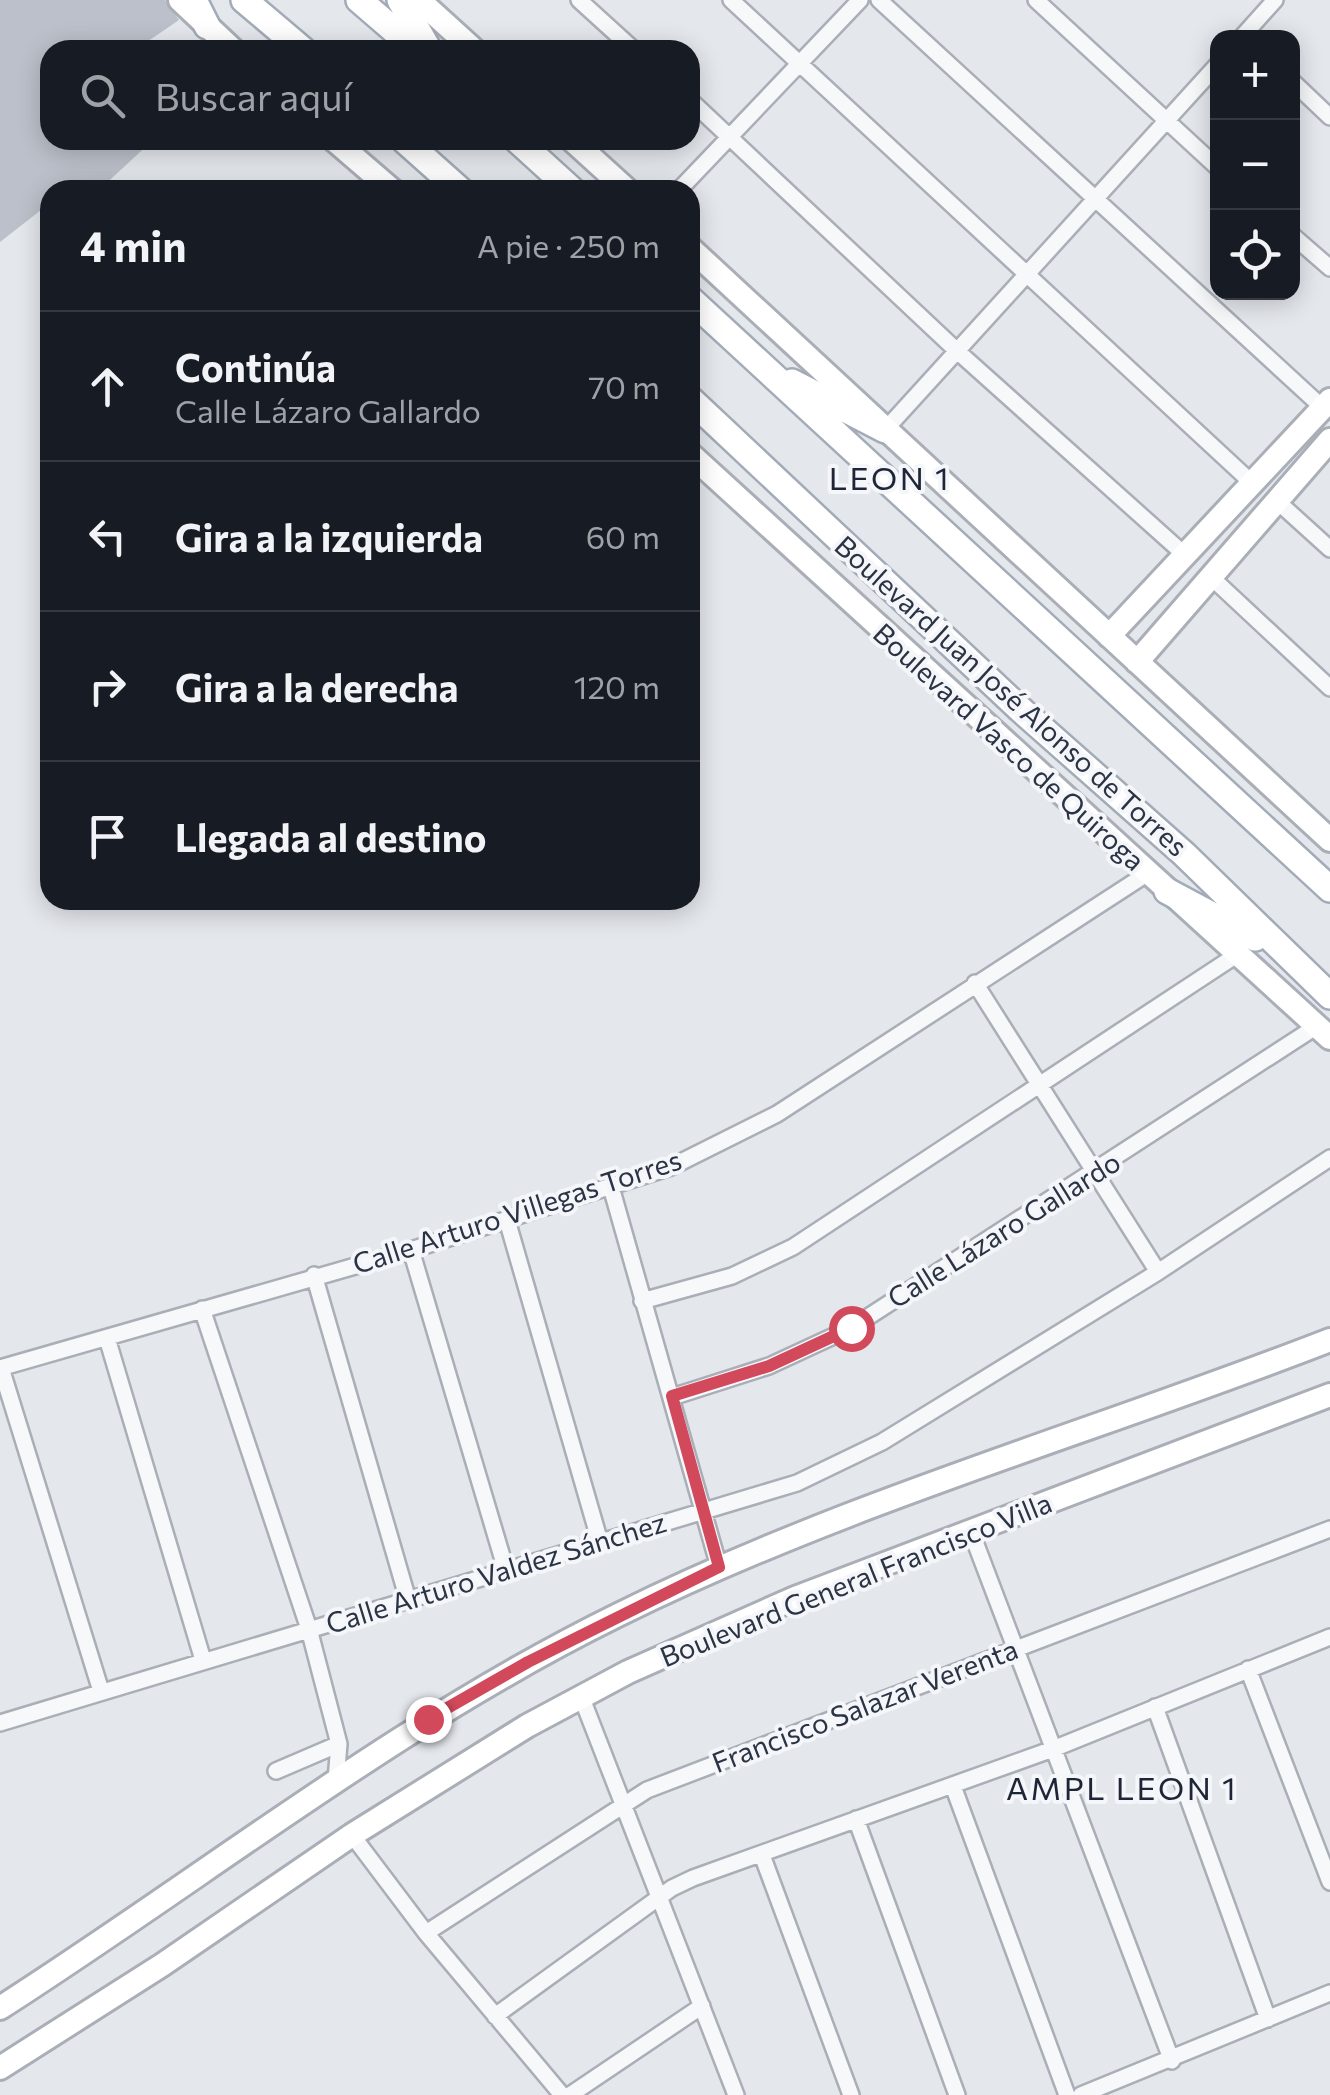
<!DOCTYPE html>
<html lang="es">
<meta charset="utf-8">
<style>
:root{--surface:#171b24;--page:#20242c;--text:#f1f3f6;--muted:#9ea1a6;--line:#363941}
body{margin:0;font-family:Commissioner,sans-serif;background:var(--page);color:var(--text)}
.controls{position:absolute;right:30px;top:30px;display:grid;overflow:hidden;border-radius:20px;box-shadow:0 5px 25px #0003}
.controls button{width:90px;height:90px;display:grid;place-items:center;padding:0;border:0;border-bottom:2px solid var(--line);background:var(--surface);color:var(--text);font:50px sans-serif}
.stop{position:absolute;width:30px;height:30px;margin:-22px;border:8px solid #d1495b;border-radius:50%;background:#fff}
.stop.end{background:#d1495b;border-color:#fff;box-shadow:0 2px 10px #0008}
.list{margin:0;padding:0;list-style:none}
h2{display:flex;justify-content:space-between;align-items:center;height:130px;margin:0;padding:0 40px;font-size:42px}
h2 small{font-size:32px;font-weight:400;color:var(--muted)}
.list li{display:grid;grid-template-columns:65px 1fr auto;gap:30px;align-items:center;box-sizing:border-box;height:150px;padding:0 40px;border-top:2px solid var(--line)}
.list b{display:block;font-size:38px;white-space:nowrap}
.list p{margin:0;font-size:32px;white-space:nowrap;color:var(--muted)}
.list em{font-size:32px;font-style:normal;color:var(--muted)}
.icon{flex:none;width:55px;height:55px;fill:none;stroke:currentColor;stroke-width:2;stroke-linecap:round;stroke-linejoin:round}
.map{position:relative;flex:none;width:1330px;height:2095px;overflow:hidden}
.search{position:absolute;background:var(--surface);box-shadow:0 5px 25px #0003;left:40px;top:40px;width:660px;height:110px;display:flex;align-items:center;gap:25px;box-sizing:border-box;padding:0 35px;border-radius:30px;color:var(--muted);font-size:38px}
.panel{position:absolute;background:var(--surface);box-shadow:0 5px 25px #0003;left:40px;top:180px;width:660px;height:730px;border-radius:30px}
.map>svg:first-child{display:block}
</style>
<div class="map">
<svg width="1330" height="2095" viewBox="0 0 1330 2095">
<rect width="100%" height="100%" fill="#e4e7ec"/>
<!-- building -->
<path fill="#bbc0ca" d="M0 0H165L179 20 135 50H50V140H153L99 190H50V203L0 242Z"/>
<g fill="none" stroke-linecap="round" stroke-linejoin="round">
<!-- street casing -->
<g stroke="#a9aeb7" stroke-width="20">
<path id="street" d="M579 0 634 50
M731 0 1251 482
M879 0 1323 408
M1036 0 1218 168
M1241 38 1275 0
M1292 81 1330 117
M690 100 956 350 1185 555
M679 190 860 0
M1292 235 1330 268
M885 430 1218 64
M1277 501 1330 549
M1211 577 1330 688
M975 983 1158 1272
M611 1187 719 1567
M507 1220 600 1542
M411 1250 506 1570
M314 1275 408 1600
M642 1301 732 1276 793 1247 1238 954
M202 1309 309 1629 339 1744 336 1780
M107 1338 203 1660
M0 1368 411 1250 671 1167 777 1114 1148 873
M1 1368 101 1691
M672 1397 769 1366 851 1328 1317 1026
M972 1534 1172 2061
M1248 1669 1330 1882
M581 1696 736 2095
M1155 1707 1268 2019
M0 1723 797 1483 882 1442 1158 1272 1330 1158
M276 1771 339 1744
M953 1786 1067 2095
M856 1819 957 2095
M352 1835 426 1933 562 2095
M762 1855 851 2095
M426 1933 647 1790 1330 1529
M495 2016 672 1888 693 1878 1053 1749 1330 1637
M570 2095 702 2006
M1081 2095 1330 1993"/>
</g>
<!-- secondary casing -->
<g stroke="#a9aeb7" stroke-width="28">
<path id="secondary" d="M180 0 233 50
M419 0 474 50
M334 140 392 190
M572 140 627 190
M690 248 1330 840
M690 454 1330 1038
M1109 636 1330 400
M1137 662 1330 440
M0 2008C206 1876 398 1723 618 1615 846 1502 1094 1432 1330 1340
M0 2068 162 1965 352 1835 527 1726 628 1672 795 1598 1330 1395"/>
</g>
<!-- primary casing -->
<g stroke="#a3abb8" stroke-width="30">
<path id="primary" d="M194 0 207 26
M244 0 303 50
M359 0 417 50
M400 0 429 50
M404 140 460 190
M517 140 572 190
M690 299 1330 889
M792 382 885 430
M690 399 1020 709 1184 854 1330 996
M1167 891 1255 938"/>
</g>
<!-- street -->
<use href="#street" stroke="#f7f8fa" stroke-width="15"/>
<!-- secondary -->
<use href="#secondary" stroke="#fff" stroke-width="22"/>
<!-- primary -->
<use href="#primary" stroke="#fff" stroke-width="25"/>
</g>
<g fill="none" stroke-linecap="round" stroke-linejoin="round">
<!-- route -->
<path stroke="#d1495b" stroke-width="12" d="M428 1719 528 1662 719 1567 672 1396 769 1366 851 1328"/>
</g>
<g text-anchor="middle" stroke-width="8" stroke-linejoin="round" paint-order="stroke">
<!-- street labels -->
<g font-size="28" fill="#2b3445" stroke="#f4f6f9">
<text transform="translate(1011 696) rotate(42)" y="10">Boulevard Juan José Alonso de Torres</text>
<text transform="translate(1009 747) rotate(42)" y="10">Boulevard Vasco de Quiroga</text>
<text transform="translate(517 1212) rotate(-18)" y="10">Calle Arturo Villegas Torres</text>
<text transform="translate(1004 1230) rotate(-32)" y="10">Calle Lázaro Gallardo</text>
<text transform="translate(496 1573) rotate(-17)" y="10">Calle Arturo Valdez Sánchez</text>
<text transform="translate(856 1580) rotate(-22)" y="10">Boulevard General Francisco Villa</text>
<text transform="translate(865 1706) rotate(-21)" y="10">Francisco Salazar Verenta</text>
</g>
<!-- quarter labels -->
<g font-size="32" letter-spacing="2.5" fill="#1d2536" stroke="#f4f6f9">
<text x="890" y="490">LEON 1</text>
<text x="1122" y="1800">AMPL LEON 1</text>
</g>
</g>
</svg>
<div class="controls">
<button>+</button>
<button>−</button>
<button><svg class="icon" aria-label="locate" viewBox="0 0 24 24"><circle cx="12" cy="12" r="6"/><path d="M12 2v4M12 18v4M2 12h4M18 12h4"/></svg></button>
</div>
<div class="stop" style="left:851px;top:1328px"></div>
<div class="stop end" style="left:428px;top:1719px"></div>
<div class="search"><svg class="icon" aria-label="search" viewBox="0 0 24 24"><circle cx="10" cy="10" r="6"/><path d="M15 15l6 6"/></svg>Buscar aquí</div>
<section class="panel">
<h2>4 min<small>A pie · 250 m</small></h2>
<ul class="list">
<li><svg class="icon" aria-label="ahead" viewBox="0 0 24 24"><path d="M12 20V5M6 11l6-6 6 6"/></svg><div><b>Continúa</b><p>Calle Lázaro Gallardo</p></div><em>70 m</em></li>
<li><svg class="icon" aria-label="left" viewBox="0 0 24 24"><path d="M17 20v-9H6M10 6l-5 5 5 5"/></svg><div><b>Gira a la izquierda</b></div><em>60 m</em></li>
<li><svg class="icon" aria-label="right" viewBox="0 0 24 24"><path d="M7 20v-9h11M14 6l5 5-5 5"/></svg><div><b>Gira a la derecha</b></div><em>120 m</em></li>
<li><svg class="icon" aria-label="arrive" viewBox="0 0 24 24"><path d="M6 21V4h12l-3 4 3 4H6"/></svg><div><b>Llegada al destino</b></div></li>
</ul>
</section>
</div>
